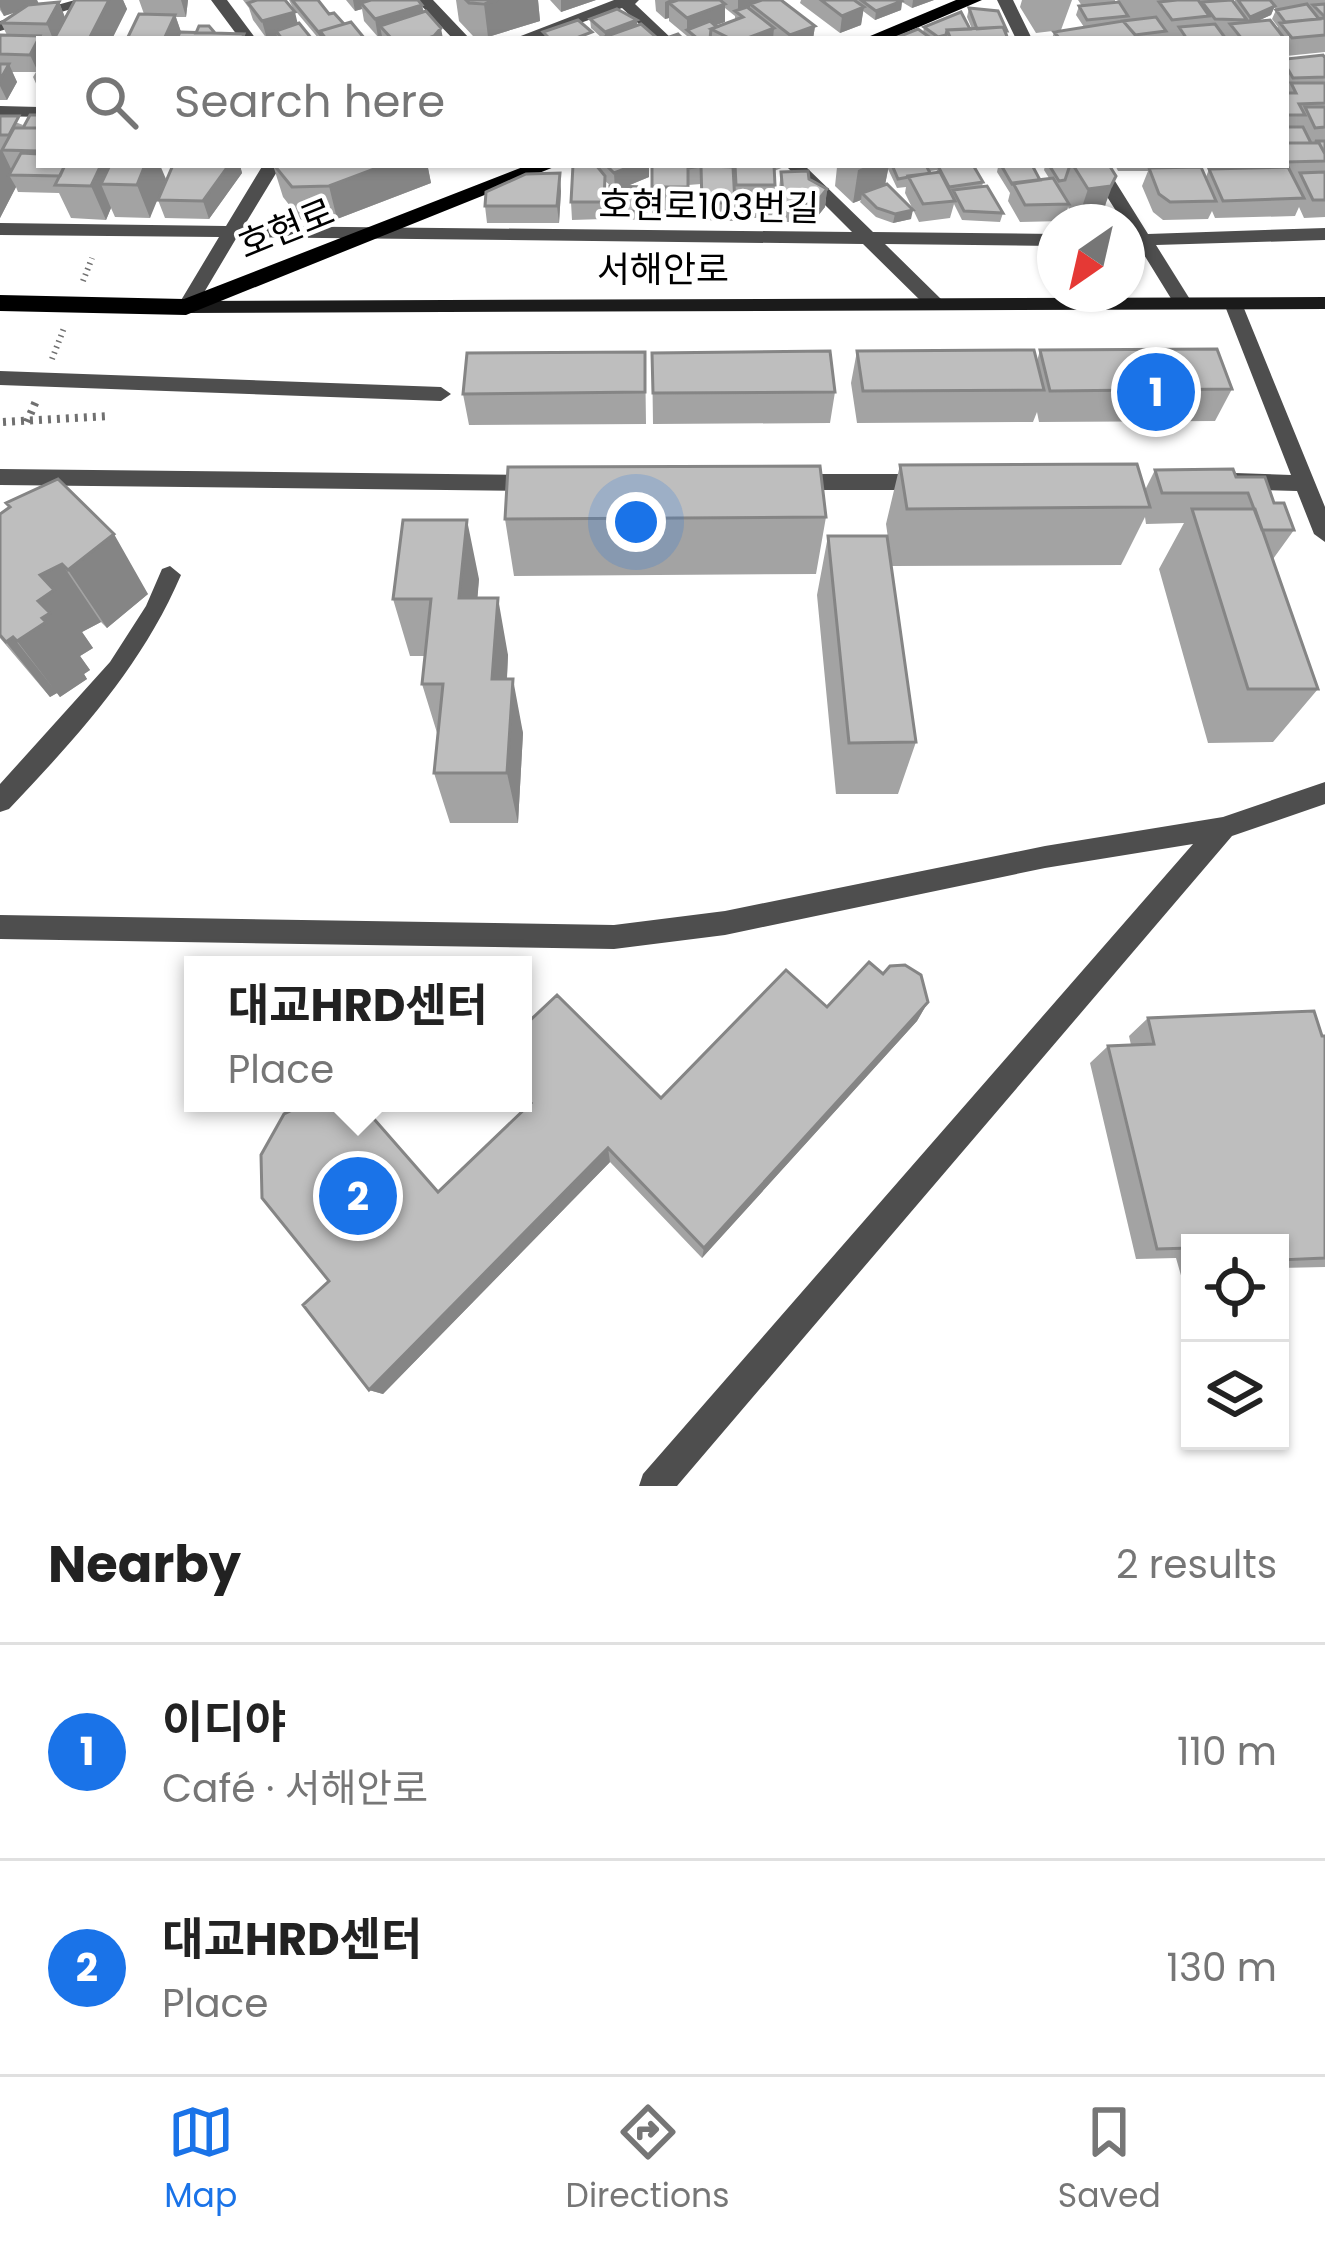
<!DOCTYPE html>
<meta charset="utf-8">
<style>
:root{--surface:#fff;--page:#f6f6f6;--text:#222;--muted:#767676;--line:#e0e0e0;--accent:#1a73e8}
body{margin:0;font-family:Poppins,"Noto Sans KR",sans-serif;background:var(--page);color:var(--text)}
.controls{position:absolute;right:36px;bottom:36px;display:grid;overflow:hidden;border-radius:0px;box-shadow:0 3px 9px #0004}
.controls button{width:108px;height:108px;display:grid;place-items:center;padding:0;border:0;border-bottom:3px solid var(--line);background:var(--surface);color:var(--text);font:60px sans-serif}
.compass{position:absolute;left:1037px;top:204px;width:108px;height:108px;border-radius:50%;background:var(--surface);box-shadow:0 3px 9px #0004;rotate:214deg}
.you{position:absolute;left:636px;top:522px;width:42px;height:42px;margin:-30px;border:9px solid #fff;border-radius:50%;background:#1a73e8;box-shadow:0 0 0 18px #1a73e833}
.badge{display:grid;place-items:center;width:78px;height:78px;border-radius:50%;background:var(--accent);color:#fff;font-size:39px;font-weight:700}
.pin{position:absolute;translate:-50% -50%;border:6px solid #fff;box-shadow:0 3px 12px #0006}
.popup{position:absolute;left:184px;top:956px;width:348px;height:156px;box-sizing:border-box;display:grid;place-content:center;border-radius:0px;background:var(--surface);filter:drop-shadow(0 3px 9px #0005);font-size:39px;white-space:nowrap;color:var(--muted)}
.popup b{font-size:45px;color:var(--text)}
.popup::after{content:'';position:absolute;left:50%;top:100%;margin-left:-24px;border:24px solid transparent;border-top-color:var(--surface)}
.list{margin:0;padding:0;list-style:none}
h2{display:flex;justify-content:space-between;align-items:center;height:156px;margin:0;padding:0 48px;font-size:51px}
h2 small{font-size:39px;font-weight:400;color:var(--muted)}
.list li{display:grid;grid-template-columns:78px 1fr auto;gap:36px;align-items:center;box-sizing:border-box;height:216px;padding:0 48px;border-top:3px solid var(--line)}
.list b{display:block;font-size:45px;white-space:nowrap}
.list p{margin:0;font-size:39px;white-space:nowrap;color:var(--muted)}
.list em{font-size:39px;font-style:normal;color:var(--muted)}
.icon{flex:none;width:66px;height:66px;fill:none;stroke:currentColor;stroke-width:2;stroke-linecap:round;stroke-linejoin:round}
.map{position:relative;flex:none;width:1325px;height:1486px;overflow:hidden}
.search{position:absolute;background:var(--surface);box-shadow:0 3px 9px #0004;left:36px;right:36px;top:36px;height:132px;display:flex;align-items:center;gap:30px;box-sizing:border-box;padding:0 42px;border-radius:0px;color:var(--muted);font-size:45px}
.sheet{height:588px;background:var(--surface)}
nav{display:flex;justify-content:space-around;align-items:center;box-sizing:border-box;height:168px;border-top:3px solid var(--line);background:var(--surface);font-size:33px;color:var(--muted)}
nav a{display:grid;justify-items:center;gap:6px}
nav .on{color:var(--accent)}
.map>svg:first-child{display:block}
</style>
<div class="map">
<svg width="1325" height="1486" viewBox="0 0 1325 1486">
<rect width="100%" height="100%" fill="#fff"/>
<g fill="none" stroke-linecap="round" stroke-linejoin="round">
<!-- path-far1 -->
<path stroke="#707070" stroke-width="6" stroke-dasharray="1.5 4.5" stroke-linecap="butt" d="M83 281 92 258
M52 359 64 328"/>
<!-- path -->
<path stroke="#707070" stroke-width="8" stroke-dasharray="3 6" stroke-linecap="butt" d="M3 422 109 416
M27 422 36 401"/>
<!-- minor -->
<path fill="#4e4e4e" fill-rule="evenodd" d="M75 0H100L0 31V21Z
M211 0H227L256 39H240Z
M416 0H433L470 39H453Z
M614 0H639L635 4 672 39H655L622 8 536 39H513Z
M997 0H1013L1032 39H1016Z
M0 106 39 107V117L0 116Z
M263 165H281L244 226 852 232 785 165H804L873 232 1055 234V246L885 244 942 300V308H928L863 244 237 237 193 311 186 313 177 307 219 237 0 235V223L226 226Z
M1087 165H1105L1148 234 1325 228V240L1156 245 1191 301 1182 307 1175 305 1138 245 1127 246V234H1131L1127 222H1123Z
M1234 300 1243 306 1325 507V542L1314 534 1297 491 1235 489 1225 481 1235 473 1291 475 1225 306Z
M0 371 441 387 451 394 441 401 0 385Z
M0 469 540 475 550 483 540 491 0 485Z
M791 474H924L934 482 924 490H791L781 482Z
M170 566 181 575C141 668 77 737 9 809L0 812V784L110 662 146 606 162 569Z
M1325 782V804L1232 836 677 1486H639L643 1474 1193 844 1045 868 725 935 614 949 0 939V915L614 925 725 911 1045 846 1223 817Z"/>
<!-- secondary -->
<path fill="#1b1b1b" fill-rule="evenodd" d="M1325 297V309L186 313 177 307 186 301Z"/>
<!-- primary -->
<path fill="#000" fill-rule="evenodd" d="M956 0H982L891 39H863Z
M528 165H559L186 315 0 311V295L184 299Z"/>
</g>
<!-- wall -->
<path fill="#a3a3a3" fill-rule="evenodd" d="M0 0H37L39 4 59 2 65 18 75 0H123L127 9 112 39H39V90L33 77 36 72H12L17 82 7 100H0V35H7L1 23 18 11 4 16 0 10Z
M139 0H188L186 17H176L181 32 244 34 246 39H127L144 14Z
M243 0H285L298 24 312 39H278L277 36 267 39 253 20 249 8Z
M289 0H318L329 14 365 39H319L293 8Z
M346 0H418L422 5 424 12 443 39H383L382 36 378 37 364 21 362 9 355 11Z
M456 0H538L540 21 488 37 473 36 459 21Z
M550 0H596L561 12Z
M655 0H781L815 26 813 39H687V36L669 21V18L665 19 656 11ZM725 8 735 16V20L717 27 715 25 725 22Z
M801 0H934L912 8 902 2 901 10 875 20 863 11 861 25 840 33 800 3Z
M1022 0H1072L1061 30 1036 33 1020 7Z
M1078 0H1115V3L1119 2 1117 0H1232L1234 4 1235 0H1233H1325V52L1286 56V39H1175L1176 36 1167 37 1169 39H1052L1054 32 1084 27 1076 15 1079 6H1082ZM1274 7 1276 10 1272 19 1278 27 1277 29 1257 21 1271 15Z
M969 8 1007 31 1008 39H893L923 33 924 27 972 29 967 17Z
M590 19 637 20V25L656 39H603L591 28Z
M1325 58V168L1323 172 1325 168V217L1304 218 1299 207 1295 216 1215 218 1212 211 1208 219 1163 220 1153 212 1142 186 1148 171H1118L1115 165H1200L1199 167 1206 177 1209 169H1212L1210 165H1286V59Z
M39 115V165H164L161 168 150 218 115 217 111 208 106 220 71 218 59 193 18 192 16 187 0 218V116L23 125 22 128Z
M173 165H249L240 166 242 173 209 219 165 218 158 200Z
M273 165H436L428 168 431 183 337 219 301 220 283 197Z
M573 165H649V177L625 187H646V220L609 219 611 186 605 181 604 219 572 220 571 202Z
M652 165H784V167L774 171 775 185 772 218H734V213V221L702 220 701 184 688 185V220H652Z
M835 165H926L930 173 936 172 937 170 930 171 928 165H973L983 182 982 187 1003 213 1000 222 962 220 954 204 950 218 919 222 905 193 906 187 897 188 888 169 885 185 911 219 893 223 876 217 860 202 861 200 853 203 835 186 837 167Z
M988 165H1032L1040 180 1049 178 1044 170 1045 166 1039 167 1037 165H1109L1105 209 1100 219 1077 222 1068 207 1064 221 1020 222 1008 201 1010 193 997 172 998 167 989 168Z
M781 172 809 179 827 189 825 207 813 222H783L779 189Z
M561 191 559 223H487L485 206Z
M1040 350 1232 389 1215 421 1039 422 1037 412 1033 422 857 423 851 383 857 351 1037 361Z
M645 352 646 424 469 425 463 394Z
M652 353 835 392 830 423 653 424Z
M900 465 1145 490 1155 470 1236 477 1274 503 1294 530 1273 559 1318 689 1273 742 1208 743 1159 569 1184 523 1146 524 1145 517 1121 565 892 566 886 524Z
M0 514 148 594 107 628 101 622 82 632 93 648 80 656 90 670 84 674 87 679 60 697 57 693 50 697 0 638Z
M826 517 816 574 514 576 505 519Z
M828 536 916 742 898 794H836L817 595Z
M479 579 477 598 508 655 507 679 523 733 518 823H450L434 773 438 736 422 684 425 656H410L393 599Z
M883 974 928 1002 917 1021 702 1258 610 1162 383 1394 369 1390 438 1192 526 1108 522 1103 523 1027 661 1098Z
M1148 1018 1325 1036V1267L1280 1268V1243H1190V1286H1184L1176 1258 1136 1259 1090 1063 1108 1046 1131 1045 1129 1036Z"/>
<!-- shaded-wall -->
<path fill="#858585" d="M0 0H37L39 5 4 16 0 7Z
M109 0H123L127 9 112 39H89Z
M181 0H188L186 17Z
M353 0H391L361 3 362 9 355 11Z
M498 0H538L540 21 488 37 484 4Z
M561 0H596L561 12Z
M669 0H709L669 3V18L665 19V2Z
M738 0H778L750 4V13H738Z
M913 0H934L912 8Z
M902 1 901 10 875 20 876 11Z
M59 2 66 20 53 39 47 24Z
M725 4V22L692 34 687 30V18Z
M422 5 425 22 380 26 382 36 378 37 375 19Z
M1275 6 1271 15 1247 26 1250 17Z
M864 7 861 25 840 33 842 16Z
M295 12 299 29 276 31 277 36 267 39 262 21Z
M175 15 181 32 178 39H164Z
M637 20V29L607 36V39H605V32Z
M815 26 813 39H789L790 35Z
M441 28 443 39H426Z
M774 28 773 39H745Z
M40 36 41 39H39L38 72 30 55Z
M9 64 17 82 7 100 0 86V80Z
M2 150 14 175H9L16 187 0 218V151Z
M101 165H116L101 184 111 208 106 220 91 186Z
M145 165H160L166 179 150 218 137 185Z
M229 165H240L242 173 209 219 203 201Z
M385 165H436L428 168 431 183 337 219 329 186Z
M635 165H649V177L615 191 614 173Z
M870 165H889L884 190 862 193 861 200 853 203 858 170Z
M560 173 561 191 559 223 557 206Z
M1116 176 1100 219 1077 222 1088 189Z
M827 189 825 207 813 222 815 204Z
M913 210 911 219 893 223 895 214Z
M467 520 479 579 473 655 459 598Z
M114 534 148 594 107 628 68 570Z
M62 564 101 622 82 632 93 648 80 656 90 670 84 674 87 679 60 697 17 641 42 618 38 601 40 575Z
M498 598 508 655 504 733 492 679Z
M13 637 57 693 50 697 6 642Z
M513 679 523 733 518 823 507 773Z
M928 1002 917 1021 702 1258 704 1248Z
M608 1148 610 1162 383 1394 369 1390Z"/>
<!-- building -->
<path fill="#bebebe" stroke="#858585" stroke-width="3" d="M75 0H109L89 39H54Z
M257 0H285L295 12 262 21 248 3Z
M292 0H318L329 14 334 13 344 24 320 31V34Z
M371 0H418L422 5 375 19 361 3Z
M466 0H498L484 4 469 3Z
M678 0H720L725 4 687 18 669 3Z
M762 0H781L815 26 790 35 750 4Z
M821 0H854L864 7 842 16Z
M861 0H901L902 1 876 11Z
M1177 0H1198L1209 16 1172 20 1159 2Z
M1232 0 1247 20 1215 19 1202 2Z
M1238 0H1270L1275 6 1250 17Z
M59 2 47 24 1 23 28 5Z
M1119 2 1128 16 1087 20 1079 6Z
M1307 4 1319 19 1285 22 1276 10Z
M1325 4V17L1313 5Z
M747 7 774 28 745 39H731L711 29 743 17 735 11Z
M969 8 998 11 1007 31H1005L1003 27 977 29Z
M617 9 637 20 605 32 590 19Z
M426 11 441 28 434 36 426 39H392L380 26Z
M961 12 970 29 947 30 946 35 938 37 924 27Z
M139 14 175 15 164 39H127Z
M1156 17 1166 31 1135 35 1123 21Z
M1325 18V35L1292 38 1280 23Z
M578 20 592 32 574 39H550L543 32Z
M1270 20 1284 38 1242 39 1230 24Z
M710 21 717 27 711 29 710 39H698L687 30Z
M1123 21 1139 39H1060L1054 32Z
M351 22 365 39H326L320 31Z
M299 23 312 39H282L276 31Z
M641 24 656 37 651 39H612L607 36Z
M1215 24 1226 39H1187L1179 27Z
M199 26H209L215 33H196Z
M1003 27 1008 39H951L947 30Z
M918 29 932 39H893Z
M180 32 244 34 242 39H177Z
M678 34 683 39H664Z
M0 35 40 36 30 55 0 54Z
M1323 55 1325 58V77L1293 78 1286 66V59Z
M0 64H9L0 80Z
M1291 83H1325V103L1299 104 1305 115H1286V93H1296Z
M1305 107H1325V127L1315 128Z
M30 115H39V128H23Z
M0 116H19L9 135H0Z
M1286 127H1303L1311 143H1286Z
M14 128H39V151L2 150Z
M1315 141H1325V154L1319 143Z
M1286 143H1319L1325 154V161L1286 162Z
M21 153 39 154V165H65L60 176 9 175Z
M65 165H101L91 186 55 185Z
M110 165H145L137 185 101 184Z
M173 165H229L203 201 158 200Z
M274 165H385L329 186 292 187Z
M573 165H596L605 176 604 202H571Z
M606 165H635L614 173Z
M652 165H688V187H652Z
M688 165 733 167 735 203H702L701 166 688 168Z
M735 165H774L775 185H736Z
M892 165H926L930 173 898 179Z
M945 165H973L983 182 949 187 938 166Z
M1001 165H1032L1040 180 1012 184Z
M1049 165H1070L1065 180 1059 181Z
M1073 165H1109L1116 176 1111 186 1088 189Z
M1201 167 1216 201 1170 202 1159 194 1149 168Z
M1288 167 1304 198 1223 201 1209 169Z
M808 171 809 179 827 189 815 204 784 205 781 172Z
M940 172 955 201 923 204 908 176Z
M1325 172V200H1313L1300 173Z
M560 173 557 206H485L486 192 526 174Z
M1053 178 1069 204 1025 205 1013 183Z
M887 184 913 210 895 214 877 208 862 193Z
M610 186 646 187V211H609Z
M987 186 1003 213 964 211 953 190Z
M1217 349 1232 389 1050 391 1040 350Z
M1034 350 1044 390 863 391 857 351Z
M830 351 835 392 653 393 652 353Z
M645 352V392L463 394 467 353Z
M1137 464 1150 507 907 509 900 465Z
M820 466 826 517 505 519 508 467Z
M1233 469 1236 477H1265L1274 503H1284L1294 530H1262L1248 493H1162L1155 470Z
M58 479 114 534 68 570 62 564 40 575 54 590 38 601 50 613 42 618 46 622 17 641 13 637 6 642 0 635V514L10 507 6 503Z
M1192 509H1255L1318 689H1248Z
M403 520H467L459 598H498L492 679H513L507 773H434L443 684H422L431 599H393Z
M828 536H887L916 742 849 743Z
M869 962 883 974 890 966 905 965 921 975 928 1002 704 1248 608 1148 369 1390 303 1305 329 1281 262 1198 261 1155 284 1114 307 1103H360L438 1192 531 1103 523 1095V1027L557 995 661 1098 786 970 827 1007Z
M1314 1011 1322 1036H1325V1258L1280 1260V1243H1190V1248L1157 1249 1108 1046 1154 1044 1148 1018Z"/>
<g text-anchor="middle" stroke-width="9" stroke-linejoin="round" paint-order="stroke">
<!-- far-street labels -->
<g font-size="36" fill="#000" stroke="#fff">
<text transform="translate(709 206) rotate(1)" y="13">호현로103번길</text>
<text transform="translate(286 228) rotate(-22)" y="13">호현로</text>
<text x="663" y="282">서해안로</text>
</g>
</g>
</svg>
<div class="controls">
<button><svg class="icon" aria-label="locate" viewBox="0 0 24 24"><circle cx="12" cy="12" r="6"/><path d="M12 2v4M12 18v4M2 12h4M18 12h4"/></svg></button>
<button><svg class="icon" aria-label="layers" viewBox="0 0 24 24"><path d="M12 4l9 5-9 5-9-5zM3 14l9 5 9-5"/></svg></button>
</div>
<svg class="compass" viewBox="-18 -18 36 36"><path d="M0-13l5 13h-10z" fill="#e53935"/><path d="M0 13l5-13h-10z" fill="#767676"/></svg>
<div class="you"></div>
<div class="pin badge" style="left:1156px;top:392px">1</div>
<div class="pin badge" style="left:358px;top:1196px">2</div>
<div class="popup"><b>대교HRD센터</b>Place</div>
<div class="search"><svg class="icon" aria-label="search" viewBox="0 0 24 24"><circle cx="10" cy="10" r="6"/><path d="M15 15l6 6"/></svg>Search here</div>
</div>
<section class="sheet">
<h2>Nearby<small>2 results</small></h2>
<ul class="list">
<li><span class="badge">1</span><div><b>이디야</b><p>Café · 서해안로</p></div><em>110 m</em></li>
<li><span class="badge">2</span><div><b>대교HRD센터</b><p>Place</p></div><em>130 m</em></li>
</ul>
</section>
<nav>
<a class="on"><svg class="icon" aria-label="map" viewBox="0 0 24 24"><path d="M3 6l6-2 6 2 6-2v14l-6 2-6-2-6 2zM9 4v14M15 6v14"/></svg>Map</a>
<a><svg class="icon" aria-label="directions" viewBox="0 0 24 24"><path d="M12 3l9 9-9 9-9-9zM9 14v-3h6M13 9l2 2-2 2"/></svg>Directions</a>
<a><svg class="icon" aria-label="saved" viewBox="0 0 24 24"><path d="M7 4h10v16l-5-4-5 4z"/></svg>Saved</a>
</nav>
